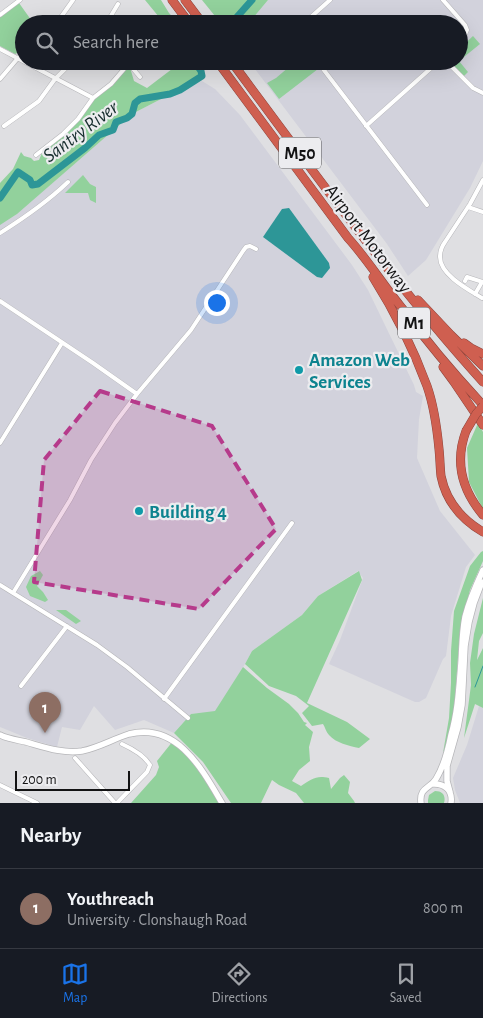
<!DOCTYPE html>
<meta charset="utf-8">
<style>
:root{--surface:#171b24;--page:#242831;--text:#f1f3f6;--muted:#9ea1a6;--line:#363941;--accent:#1a73e8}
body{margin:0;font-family:"Alegreya Sans",sans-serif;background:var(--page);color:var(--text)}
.scale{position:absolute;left:15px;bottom:12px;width:115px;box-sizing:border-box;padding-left:5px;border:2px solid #131314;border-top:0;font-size:14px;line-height:18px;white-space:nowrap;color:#131314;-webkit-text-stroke:4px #ececef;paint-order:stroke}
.you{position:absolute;left:216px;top:302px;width:18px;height:18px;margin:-12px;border:4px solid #fff;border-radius:50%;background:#1a73e8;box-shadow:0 0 0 8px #1a73e833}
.badge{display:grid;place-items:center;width:32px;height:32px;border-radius:50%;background:var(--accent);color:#fff;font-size:16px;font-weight:700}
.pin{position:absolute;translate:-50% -41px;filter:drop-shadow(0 1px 2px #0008)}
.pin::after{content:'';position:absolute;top:26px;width:18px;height:15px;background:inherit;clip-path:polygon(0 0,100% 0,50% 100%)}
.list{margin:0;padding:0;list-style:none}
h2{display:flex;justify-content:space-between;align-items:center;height:65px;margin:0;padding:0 20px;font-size:21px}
h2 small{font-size:16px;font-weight:400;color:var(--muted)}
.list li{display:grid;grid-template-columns:32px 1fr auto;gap:15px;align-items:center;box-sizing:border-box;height:80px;padding:0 20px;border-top:1px solid var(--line)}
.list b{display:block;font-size:19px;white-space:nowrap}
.list p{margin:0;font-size:16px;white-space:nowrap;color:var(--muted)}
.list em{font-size:16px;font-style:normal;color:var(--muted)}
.icon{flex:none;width:28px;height:28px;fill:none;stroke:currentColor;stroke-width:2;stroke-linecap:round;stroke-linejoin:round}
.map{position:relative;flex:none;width:483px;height:803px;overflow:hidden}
.search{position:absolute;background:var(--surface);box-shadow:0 5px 20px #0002;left:15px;right:15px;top:15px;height:55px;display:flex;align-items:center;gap:12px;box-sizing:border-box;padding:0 18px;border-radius:28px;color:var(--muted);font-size:19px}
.sheet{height:145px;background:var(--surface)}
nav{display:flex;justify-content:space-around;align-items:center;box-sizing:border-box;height:70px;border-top:1px solid var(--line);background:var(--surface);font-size:14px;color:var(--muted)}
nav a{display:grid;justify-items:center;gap:2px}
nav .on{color:var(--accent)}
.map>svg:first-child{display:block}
</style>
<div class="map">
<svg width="483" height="803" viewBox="0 0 483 803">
<rect width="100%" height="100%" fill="#dfdfe2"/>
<!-- built -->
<path fill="#d2d2dc" d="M268 0H483V161L470 188 426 260 408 276 387 244 249 61H459V24H248Z
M202 81 215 89 240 115 352 265 368 290 414 385 416 392 423 396 419 419 417 458 440 511 475 555 466 567 451 616 446 656 443 659 426 698 419 702H415L329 664 340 640 363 578 358 571 318 596 302 615 252 651 245 664 215 712 191 714 174 733 144 720 115 730 94 706 80 730 62 727 57 747 27 738 0 727V224L14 216 132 114 163 98Z
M479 706 483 708V803H460L455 790 453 778 467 745Z"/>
<!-- green -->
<path fill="#92d19c" d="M145 0H161L169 13 179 24H164L163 19 159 17Z
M202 0H268L248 24H217L219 21Z
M19 3 34 24H24C24 35 27 50 15 54L0 46V17Z
M473 36 480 44 459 61V49Z
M179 61H198L204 71 199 74 196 83 186 90 163 98 132 114 17 214 0 225V183L13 169 21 152 24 156 31 158 34 161 39 160 42 153 65 134 94 100 129 64 134 81 147 88 172 69Z
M296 61H313L318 69 279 99 267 83 276 78Z
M452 61H459L468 72 464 76 453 65Z
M83 175 90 184 96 187V203L90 200 88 193H65Z
M478 423 483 432V509L469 482 467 448Z
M483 551V561L470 590 460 631 455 698 451 732 443 753 449 718 451 683V651L454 611 470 566 481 552Z
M40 571 43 575 37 586 43 592 48 600 45 602 30 596 26 587 31 576Z
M359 571 362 580 307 703 347 722 370 739 359 748C349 746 336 743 329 735 326 732 325 727 323 724L312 726 302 713 309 706 296 696 269 686 245 664 252 651 302 615 318 596Z
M483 598V633L479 641 477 660 483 648V708L475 704 464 738 471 685 470 663 474 634Z
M56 610H66L81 621 76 624Z
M243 667 267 688 289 704 298 713 304 722 307 723 305 725 313 732 309 747 310 761 299 770 292 781 301 786C312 779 316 775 329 778L331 789 340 778 344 775 350 782 348 793 354 801 355 803H304L296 793 279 785 272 780 261 803H231L203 762 174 733 191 714 215 711Z
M173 741 198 769 221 803H131L156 775 159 767 157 761Z
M435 791C443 791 446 796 444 803H428V800L429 795Z"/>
<!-- water -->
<path fill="#2d9697" d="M289 208 329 263 330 268 322 278 317 277 263 237 282 209Z"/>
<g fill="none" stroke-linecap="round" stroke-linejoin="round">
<!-- stream -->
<path stroke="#2d9697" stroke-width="1" d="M475 687 483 666"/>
<!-- river -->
<path stroke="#2d9697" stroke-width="7" d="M227 24 236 18 252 0
M0 198 18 172 30 180 32 185 38 184 85 148 99 135 113 130 116 122 127 118 132 114 135 103 140 99 170 94 180 90 202 76 201 71 194 61"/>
<!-- street casing -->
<g stroke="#b6b6b9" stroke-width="5">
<path id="street" d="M443 0 465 25 467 30 463 39 459 44
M0 15 20 0
M54 24 61 17 73 0
M106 24 118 4
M303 24 330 0
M0 49 93 98
M317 61 427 205
M446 61 473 88 483 93
M129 64 140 77
M0 79 24 51
M4 126 39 101 55 79 73 61
M366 126 439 61
M36 155 63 134 78 119 93 98 111 84 131 61
M468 207 483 212
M0 233C24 218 47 202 68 182
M465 281 467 277 483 282
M475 294 482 282
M482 298C469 290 440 275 440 257 440 252 442 246 445 242L470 204 483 180
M0 301 93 363 137 394
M0 443 62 343
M0 585 97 645 127 667 188 718
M13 593 70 500 91 460 115 423 137 394 191 330 243 251 246 247 250 246 256 249
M21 686 67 626
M164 699 292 523
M75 758 115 803
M0 785 37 803
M117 803 147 772 150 765C144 755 133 749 122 744"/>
</g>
<!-- secondary casing -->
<g stroke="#b6b6b9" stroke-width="7">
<path id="secondary" d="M0 735C8 739 17 740 26 742 44 747 63 754 82 751 98 748 113 739 129 734 177 722 202 769 222 803
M432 784C444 783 453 790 451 803
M450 792 447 781V766L458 727 462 705 465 646 469 622 474 603 482 582
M421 803C419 787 430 789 436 779 444 766 448 750 451 735 458 711 459 687 461 663 462 648 462 632 465 617 469 601 476 585 483 570"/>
</g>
<!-- highway casing -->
<g stroke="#8d443b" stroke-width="9">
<path id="highway" d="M172 0 190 24
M185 0 203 24
M217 61 348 238C368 260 383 285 402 308 427 342 454 374 483 405
M231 61C312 170 392 281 483 382
M373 277C395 312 413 348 427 386 434 406 437 428 439 449 440 458 440 467 441 476 446 501 461 519 483 532
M418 300 451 335 483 366
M464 343 471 348 483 354
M443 367 454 382 483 425
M466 431C454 463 462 490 483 515"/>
</g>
<!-- street -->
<use href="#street" stroke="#fff" stroke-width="4"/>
<!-- secondary -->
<use href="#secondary" stroke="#fff" stroke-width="5.5"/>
<!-- highway -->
<use href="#highway" stroke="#cf5f50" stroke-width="8"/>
<!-- highway-bridge casing -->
<g stroke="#8d443b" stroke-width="9" stroke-linecap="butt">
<path id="highway-bridge" d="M466 431 476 414 483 406"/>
</g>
<!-- highway-bridge -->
<use href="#highway-bridge" stroke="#cf5f50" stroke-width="8"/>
</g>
<!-- marked area -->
<path fill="#b63a8b" fill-opacity="0.2" stroke="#b63a8b" stroke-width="4" stroke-dasharray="10 6" stroke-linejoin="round" d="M100 391 212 426 276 529 199 609 34 582 44 460Z"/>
<!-- markers -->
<g fill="#0f9aa8" stroke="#ececef" stroke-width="2">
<circle cx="299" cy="370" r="5"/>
<circle cx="139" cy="511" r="5"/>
</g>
<g text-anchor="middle" stroke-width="4.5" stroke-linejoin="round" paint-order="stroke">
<!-- shield labels -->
<g fill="#ececef" stroke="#545456" stroke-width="1">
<rect x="279" y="137.5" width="42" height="31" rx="4"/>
<rect x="398" y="307.5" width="32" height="31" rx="4"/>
</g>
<g font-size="18" font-weight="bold" fill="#131314">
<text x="300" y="159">M50</text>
<text x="414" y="329">M1</text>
</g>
<!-- street labels -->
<g font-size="19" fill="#131314" stroke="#ececef">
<text transform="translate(369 238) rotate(53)" y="7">Airport Motorway</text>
</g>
<!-- culture labels -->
<g font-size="19" font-weight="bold" fill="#0d838f" stroke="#ececef" text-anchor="start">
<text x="309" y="366">Amazon Web<tspan x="309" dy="22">Services</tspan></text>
<text x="149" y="518">Building 4</text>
</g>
<!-- water labels -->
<g font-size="20" font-style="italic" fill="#172e2e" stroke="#ececef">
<text transform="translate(80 131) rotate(-37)" y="7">Santry River</text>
</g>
</g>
</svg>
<div class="scale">200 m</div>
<div class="you"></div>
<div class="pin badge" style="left:45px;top:733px;background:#8d6e63">1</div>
<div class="search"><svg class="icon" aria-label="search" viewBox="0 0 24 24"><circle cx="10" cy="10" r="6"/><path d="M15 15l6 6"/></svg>Search here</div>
</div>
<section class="sheet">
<h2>Nearby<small></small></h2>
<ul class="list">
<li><span class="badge" style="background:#8d6e63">1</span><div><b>Youthreach</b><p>University · Clonshaugh Road</p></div><em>800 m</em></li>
</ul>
</section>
<nav>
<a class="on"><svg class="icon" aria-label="map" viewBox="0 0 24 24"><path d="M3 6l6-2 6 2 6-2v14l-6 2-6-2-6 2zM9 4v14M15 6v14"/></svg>Map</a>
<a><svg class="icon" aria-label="directions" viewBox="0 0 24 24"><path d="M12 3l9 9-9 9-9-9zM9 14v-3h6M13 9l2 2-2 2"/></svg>Directions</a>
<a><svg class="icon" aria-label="saved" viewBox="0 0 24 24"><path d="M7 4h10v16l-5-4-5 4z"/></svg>Saved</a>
</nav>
